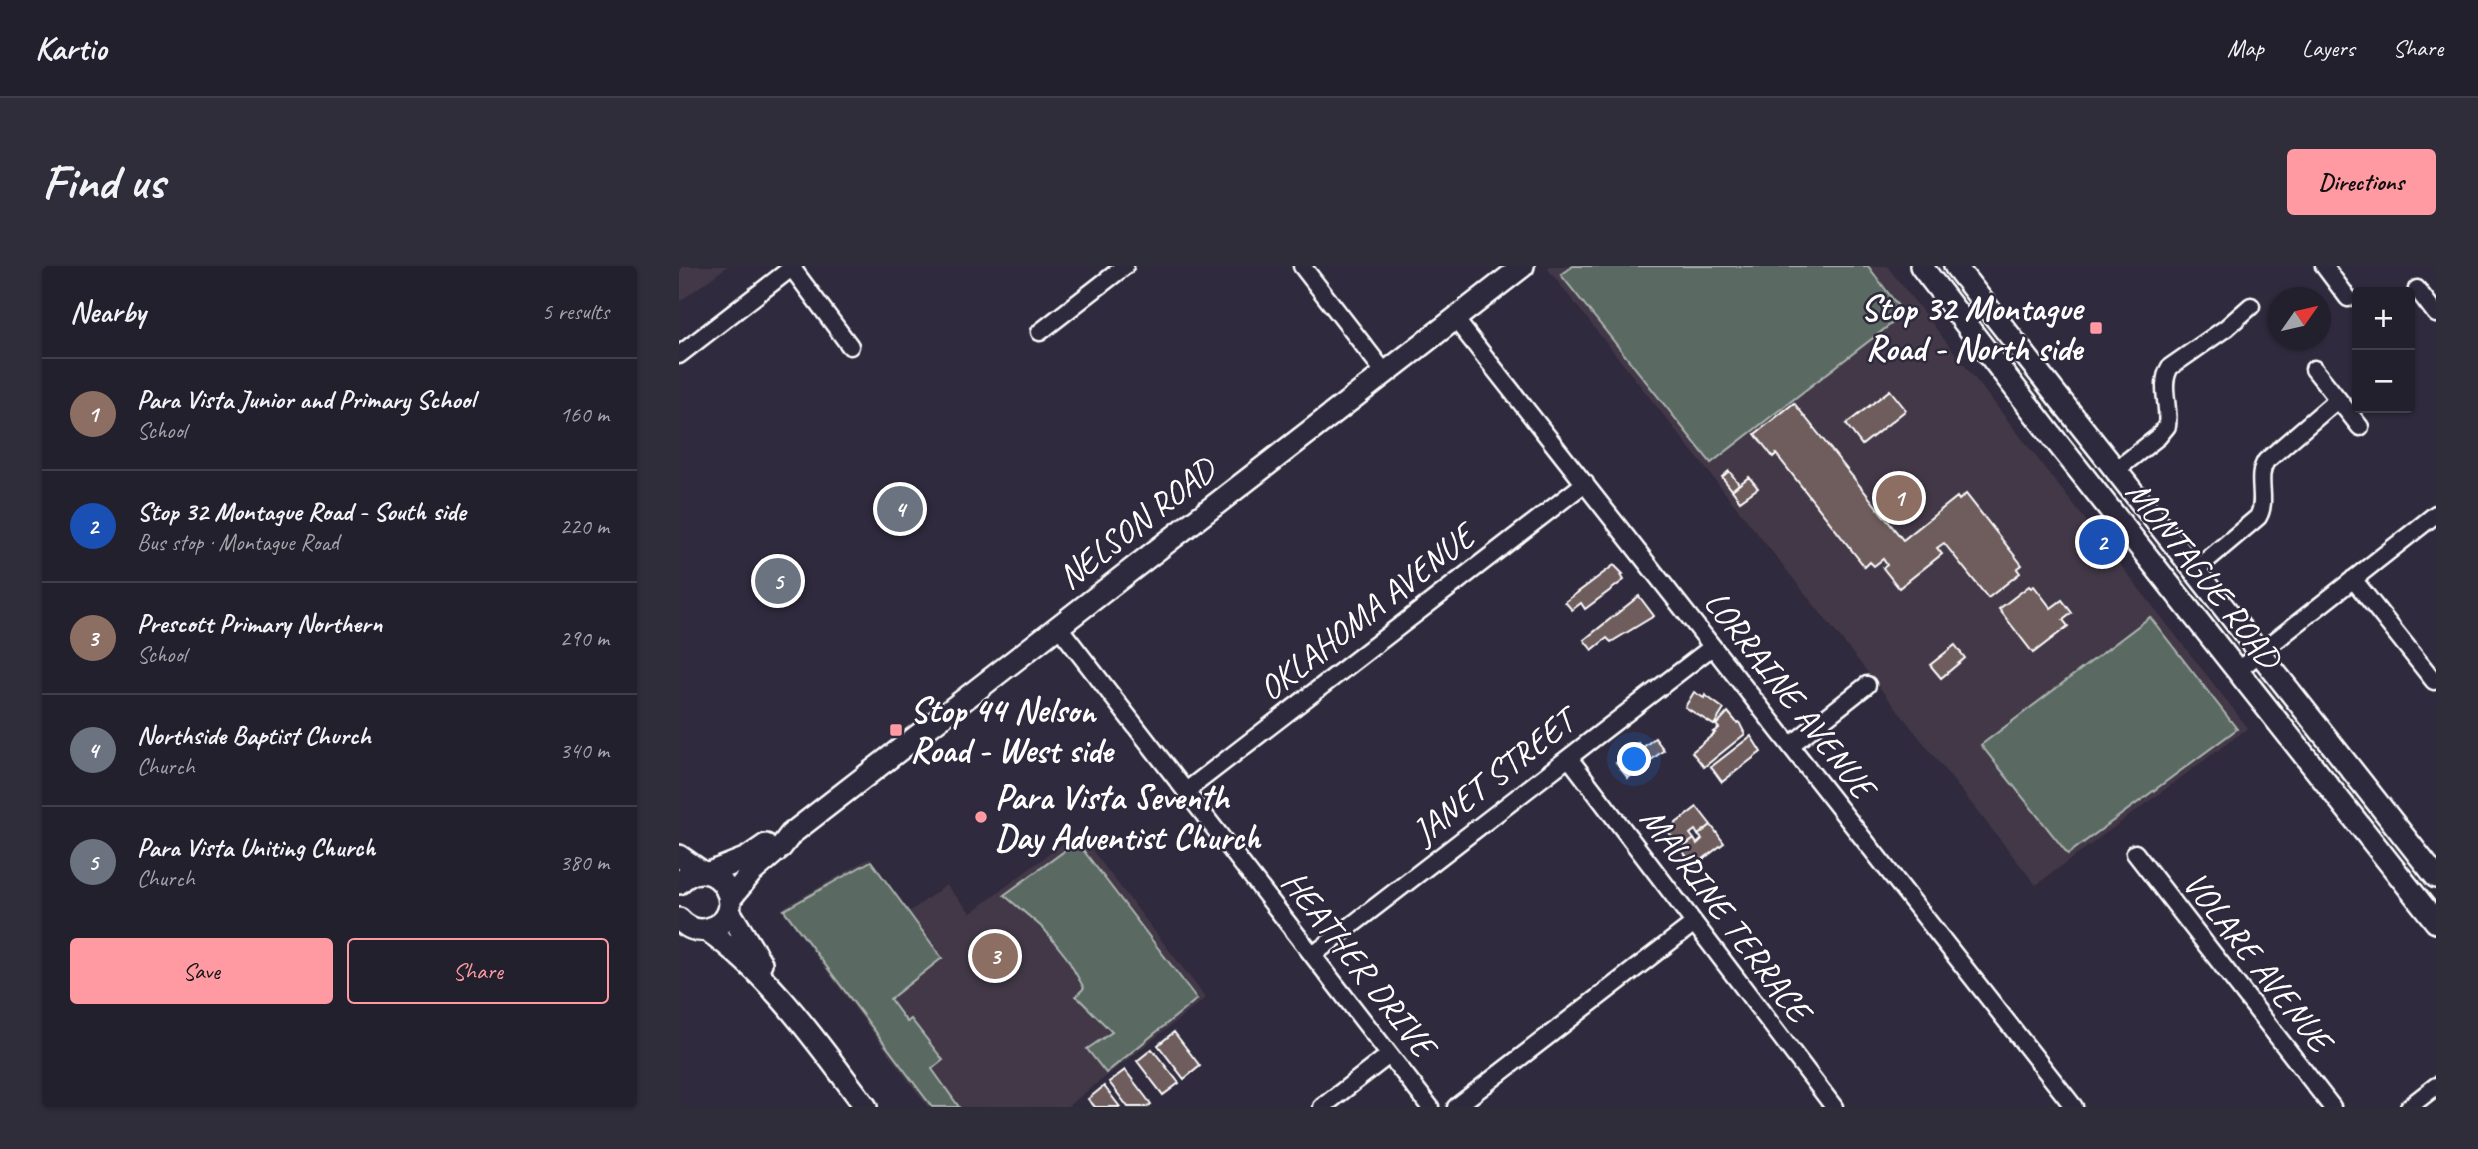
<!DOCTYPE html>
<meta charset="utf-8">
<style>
:root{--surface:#23202e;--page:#2f2d3a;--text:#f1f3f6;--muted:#a3a3aa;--line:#403e4a;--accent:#ff9aa2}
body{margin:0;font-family:Caveat,sans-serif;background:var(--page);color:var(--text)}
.controls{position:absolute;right:21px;top:21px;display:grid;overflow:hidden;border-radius:7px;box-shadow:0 2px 5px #0004}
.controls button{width:63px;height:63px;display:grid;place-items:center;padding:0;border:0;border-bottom:2px solid var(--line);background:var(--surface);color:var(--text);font:35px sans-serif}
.compass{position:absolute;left:1589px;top:21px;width:63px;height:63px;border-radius:50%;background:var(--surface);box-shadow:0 2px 5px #0004;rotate:56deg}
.you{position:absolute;left:956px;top:494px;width:24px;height:24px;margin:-18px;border:5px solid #fff;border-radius:50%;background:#1a73e8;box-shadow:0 0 0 10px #1a73e833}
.badge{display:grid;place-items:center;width:46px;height:46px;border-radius:50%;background:var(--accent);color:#fff;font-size:23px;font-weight:700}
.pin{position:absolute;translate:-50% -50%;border:4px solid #fff;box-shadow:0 2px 7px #0006}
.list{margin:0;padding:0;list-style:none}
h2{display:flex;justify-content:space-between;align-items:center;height:91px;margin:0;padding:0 28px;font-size:30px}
h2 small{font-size:23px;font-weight:400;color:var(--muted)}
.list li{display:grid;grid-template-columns:46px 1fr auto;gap:21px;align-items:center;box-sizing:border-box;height:112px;padding:0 28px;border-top:2px solid var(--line)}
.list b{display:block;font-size:26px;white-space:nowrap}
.list p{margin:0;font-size:23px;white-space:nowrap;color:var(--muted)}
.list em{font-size:23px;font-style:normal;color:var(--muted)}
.actions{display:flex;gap:14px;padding:21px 28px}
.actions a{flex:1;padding:16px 0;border:2px solid var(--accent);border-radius:7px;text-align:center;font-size:24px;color:var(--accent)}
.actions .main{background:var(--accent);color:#111}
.map{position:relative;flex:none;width:1757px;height:841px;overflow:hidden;border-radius:7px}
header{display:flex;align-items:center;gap:42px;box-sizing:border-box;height:98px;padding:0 35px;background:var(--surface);border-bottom:2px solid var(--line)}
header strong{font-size:33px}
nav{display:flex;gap:38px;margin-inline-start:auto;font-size:24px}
.intro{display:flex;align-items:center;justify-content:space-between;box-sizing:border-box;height:168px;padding:0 42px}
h1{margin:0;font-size:49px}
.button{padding:18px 32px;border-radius:7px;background:var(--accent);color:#111;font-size:24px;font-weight:700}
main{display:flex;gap:42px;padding:0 42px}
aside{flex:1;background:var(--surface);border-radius:7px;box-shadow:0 2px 5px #0004}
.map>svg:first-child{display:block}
</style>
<header>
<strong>Kartio</strong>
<nav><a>Map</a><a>Layers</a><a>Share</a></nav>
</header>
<div class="intro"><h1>Find us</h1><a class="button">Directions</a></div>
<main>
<aside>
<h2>Nearby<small>5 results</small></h2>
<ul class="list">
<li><span class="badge" style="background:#8d6e63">1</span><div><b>Para Vista Junior and Primary School</b><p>School</p></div><em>160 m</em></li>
<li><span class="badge" style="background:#1a4fb4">2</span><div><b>Stop 32 Montague Road - South side</b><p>Bus stop · Montague Road</p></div><em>220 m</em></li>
<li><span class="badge" style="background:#8d6e63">3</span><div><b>Prescott Primary Northern</b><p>School</p></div><em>290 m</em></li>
<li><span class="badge" style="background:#6b7280">4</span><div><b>Northside Baptist Church</b><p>Church</p></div><em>340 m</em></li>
<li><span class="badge" style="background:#6b7280">5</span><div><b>Para Vista Uniting Church</b><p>Church</p></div><em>380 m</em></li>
</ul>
<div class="actions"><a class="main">Save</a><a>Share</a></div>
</aside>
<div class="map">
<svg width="1757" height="841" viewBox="0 0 1757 841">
<rect width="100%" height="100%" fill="#2f2a3d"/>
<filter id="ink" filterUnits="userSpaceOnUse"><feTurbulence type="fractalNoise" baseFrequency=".0143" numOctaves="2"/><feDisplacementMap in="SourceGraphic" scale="14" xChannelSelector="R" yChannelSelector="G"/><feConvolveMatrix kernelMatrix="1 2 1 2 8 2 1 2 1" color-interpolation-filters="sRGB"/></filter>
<g filter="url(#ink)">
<!-- built -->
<path fill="#423946" d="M0 0H49L0 36Z
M871 0H1208L1569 462 1357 619 868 2Z
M399 566 527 732 388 841H249L102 643 191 592 230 646 267 619 292 647Z"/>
<!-- park -->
<path fill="#5a6b62" stroke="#acb5b0" stroke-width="2" d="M894 0H1189L1225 48 1032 197 882 9Z
M1471 351 1558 463 1389 588 1302 479Z
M398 576 518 733 427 807 408 783 433 766 397 730 405 722 388 692 365 663 325 629Z
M192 595 263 692 211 733 228 756 232 753 264 794 253 803 280 841H253L105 644Z"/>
<!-- building -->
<path fill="#6e5d5b" stroke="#fff" stroke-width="2" d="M1211 124 1227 144 1183 179 1167 158Z
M1115 137 1224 274 1278 231 1280 234 1287 228 1343 299 1338 303 1341 307 1309 332 1265 277 1258 282 1263 288 1220 322 1204 302 1208 299 1204 293 1195 300 1191 296 1186 301 1097 188 1094 191 1076 168Z
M1050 205 1060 218 1053 224 1043 211Z
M1070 211 1079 222 1061 235 1053 224Z
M935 299 944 308 942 309 945 314 906 343 902 337 893 344 886 336Z
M1350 320 1352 322 1355 320 1372 342 1383 334 1393 347 1384 354 1389 360 1354 387 1320 343Z
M960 330 975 350 932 376 928 372 913 384 905 374Z
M1276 379 1286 392 1262 412 1251 399Z
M1015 426 1025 432 1026 429 1045 443 1035 459 1006 441Z
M1049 446 1058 457 1060 456 1066 468 1025 501 1013 486 1036 467 1034 466 1040 462 1037 459Z
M1072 470 1082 486 1043 516 1032 501Z
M976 472 985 484 949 512 937 497 959 477 963 482Z
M1018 541 1032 559 1019 569 1016 564 1011 568 1015 573 1002 583 988 564Z
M1032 559 1045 577 1015 600 1002 583 1015 573 1018 578 1023 573 1019 569Z
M495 766 521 800 505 813 479 779Z
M473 783 500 817 484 829 458 795Z
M446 804 472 838 468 841H449L430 816Z
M425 820 441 841H416L409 833Z"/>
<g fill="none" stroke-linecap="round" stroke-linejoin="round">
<!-- minor casing -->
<g stroke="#fff" stroke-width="21">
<path id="minor" d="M623 0 706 107
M1645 0 1669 32
M113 2 171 80
M1738 23 1757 48
M777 54 1395 841
M361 66 446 0
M0 89 115 0
M1635 103 1681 161
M1437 204 1479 171 1488 160C1491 140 1480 119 1491 101L1547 62 1572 40
M1515 305 1579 251C1589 234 1576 212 1587 195L1659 133
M1674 313 1755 415
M379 360 751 841
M1558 405 1757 248
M1112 479 1188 419
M890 492 1155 841
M507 525 906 217
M1456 587 1653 841
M634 689 1033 381
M643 841 710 789
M777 841 1014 658
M1730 841 1757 820"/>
</g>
<!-- secondary casing -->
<g stroke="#fff" stroke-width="26">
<path id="secondary" d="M1242 0 1369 165 1757 656
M1276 0 1757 611
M0 590 23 606
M30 607 68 592 87 579
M0 617C38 579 76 651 29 663 18 666 8 662 0 653
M51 633 72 607 102 581 112 568 844 0
M50 645 82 697
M28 664C93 710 139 778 187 841"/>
</g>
<!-- minor -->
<use href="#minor" stroke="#2f2a3d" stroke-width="16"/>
<!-- secondary -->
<use href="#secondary" stroke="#2f2a3d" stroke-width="21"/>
</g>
</g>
<!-- markers -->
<g fill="#ff9aa2" stroke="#2f2a3d" stroke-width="2.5">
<rect x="1410" y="55" width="14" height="14" rx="3.5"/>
<rect x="210" y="457" width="14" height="14" rx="3.5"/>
<circle cx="302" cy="551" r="7"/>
</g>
<g text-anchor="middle" stroke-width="5" stroke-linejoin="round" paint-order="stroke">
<!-- poi labels -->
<g font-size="35" font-weight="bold" fill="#fff" stroke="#2f2a3d" text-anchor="start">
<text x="1403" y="54" text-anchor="end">Stop 32 Montague<tspan x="1403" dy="40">Road - North side</tspan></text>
<text x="231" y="456">Stop 44 Nelson<tspan x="231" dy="40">Road - West side</tspan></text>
<text x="316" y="543">Para Vista Seventh<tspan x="316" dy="40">Day Adventist Church</tspan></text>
</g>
<!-- street labels -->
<g font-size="35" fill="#fff" stroke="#2f2a3d">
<text transform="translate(457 257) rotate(-38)" y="12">NELSON ROAD</text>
<text transform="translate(1525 308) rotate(52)" y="12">MONTAGUE ROAD</text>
<text transform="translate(687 346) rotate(-38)" y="12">OKLAHOMA AVENUE</text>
<text transform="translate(1111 428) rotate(52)" y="12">LORRAINE AVENUE</text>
<text transform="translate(814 510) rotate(-38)" y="12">JANET STREET</text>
<text transform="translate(1047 648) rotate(53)" y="12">MAURINE TERRACE</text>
<text transform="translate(1579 695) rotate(52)" y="12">VOLARE AVENUE</text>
<text transform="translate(680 697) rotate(52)" y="12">HEATHER DRIVE</text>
</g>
</g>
</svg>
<div class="controls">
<button>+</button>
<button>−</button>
</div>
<svg class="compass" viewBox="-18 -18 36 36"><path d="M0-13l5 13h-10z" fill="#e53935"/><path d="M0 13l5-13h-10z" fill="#a3a3aa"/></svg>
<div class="you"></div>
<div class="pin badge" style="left:1220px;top:232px;background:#8d6e63">1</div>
<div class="pin badge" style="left:1423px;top:276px;background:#1a4fb4">2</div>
<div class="pin badge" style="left:316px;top:690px;background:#8d6e63">3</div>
<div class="pin badge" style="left:221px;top:243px;background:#6b7280">4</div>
<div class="pin badge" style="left:99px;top:315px;background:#6b7280">5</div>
</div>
</main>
